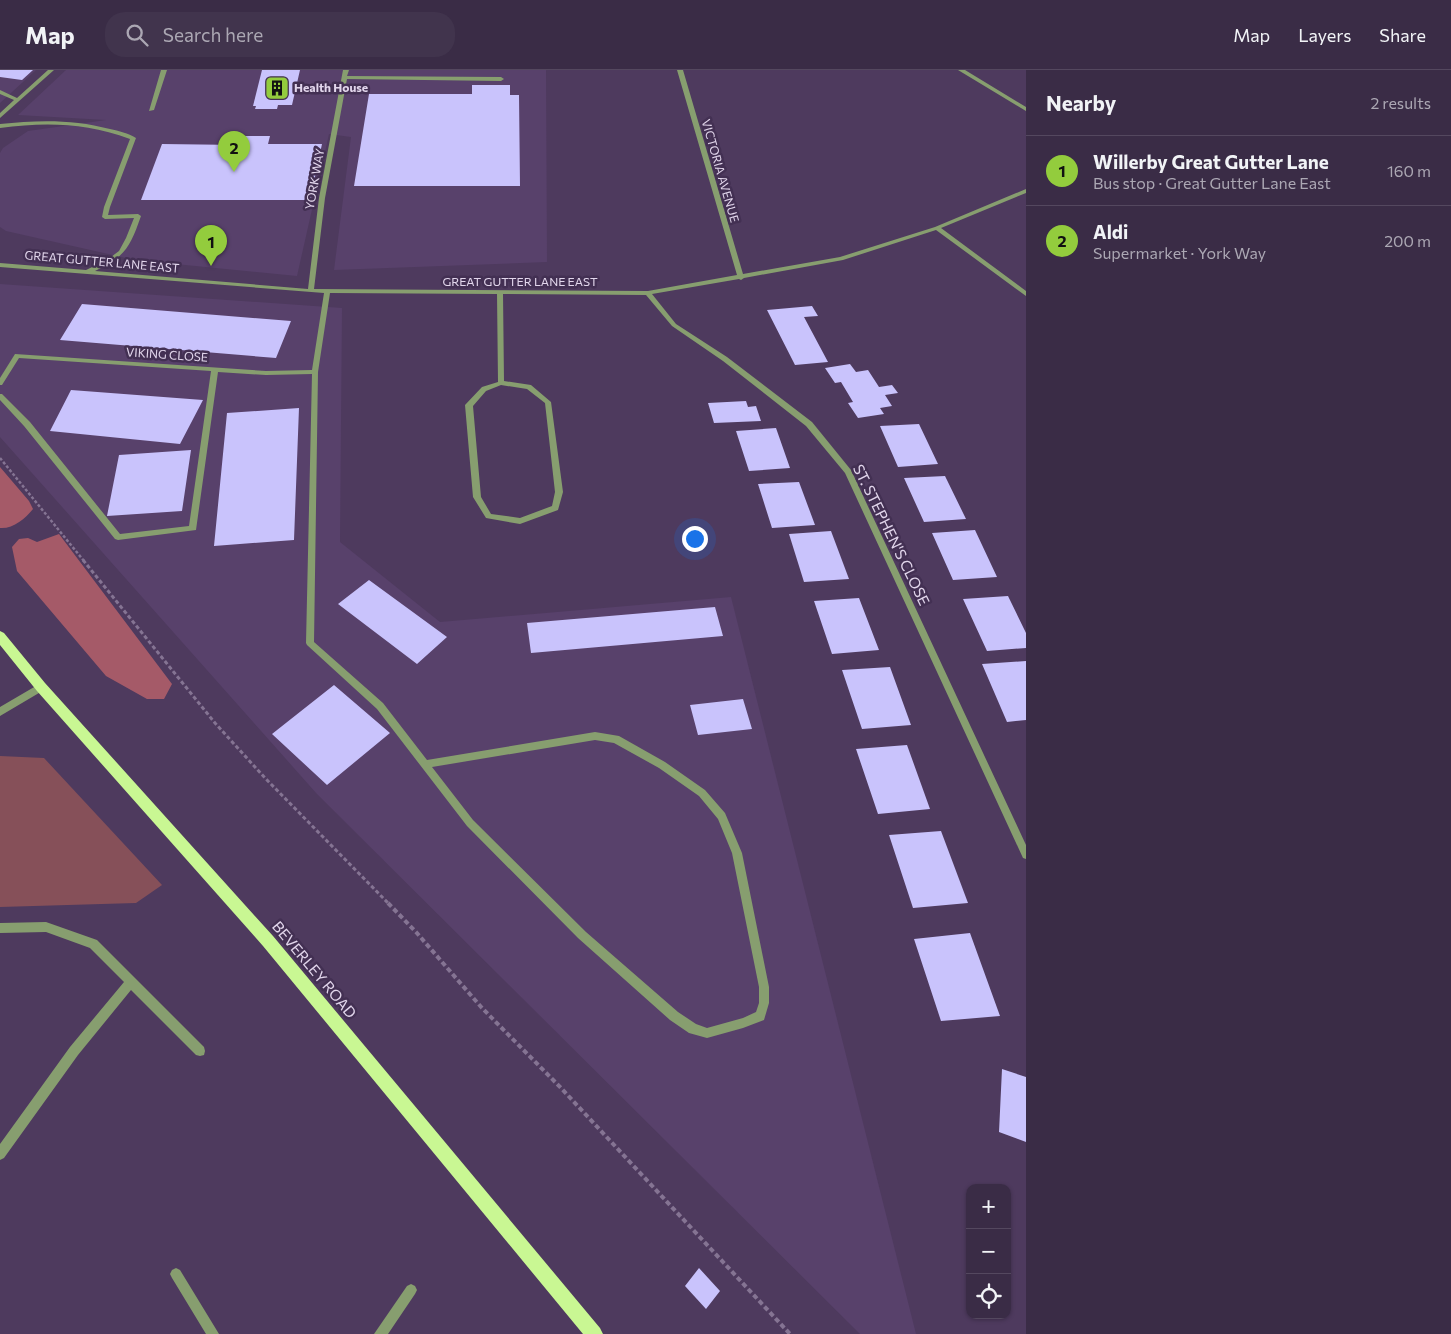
<!DOCTYPE html>
<meta charset="utf-8">
<style>
:root{--surface:#3a2c46;--page:#41344d;--text:#f1f3f6;--muted:#aba7b3;--line:#54485f;--accent:#93cc3d}
body{margin:0;font-family:Commissioner,sans-serif;background:var(--page);color:var(--text)}
.controls{position:absolute;right:15px;bottom:15px;display:grid;overflow:hidden;border-radius:10px;box-shadow:0 1px 4px #0004}
.controls button{width:45px;height:45px;display:grid;place-items:center;padding:0;border:0;border-bottom:1px solid var(--line);background:var(--surface);color:var(--text);font:25px sans-serif}
.you{position:absolute;left:694px;top:468px;width:18px;height:18px;margin:-12px;border:4px solid #fff;border-radius:50%;background:#1a73e8;box-shadow:0 0 0 8px #1a73e833}
.badge{display:grid;place-items:center;width:32px;height:32px;border-radius:50%;background:var(--accent);color:#111;font-size:16px;font-weight:700}
.pin{position:absolute;translate:-50% -41px;filter:drop-shadow(0 1px 2px #0008)}
.pin::after{content:'';position:absolute;top:26px;width:18px;height:15px;background:inherit;clip-path:polygon(0 0,100% 0,50% 100%)}
.list{margin:0;padding:0;list-style:none}
h2{display:flex;justify-content:space-between;align-items:center;height:65px;margin:0;padding:0 20px;font-size:21px}
h2 small{font-size:16px;font-weight:400;color:var(--muted)}
.list li{display:grid;grid-template-columns:32px 1fr auto;gap:15px;align-items:center;box-sizing:border-box;height:70px;padding:0 20px;border-top:1px solid var(--line)}
.list b{display:block;font-size:19px;white-space:nowrap}
.list p{margin:0;font-size:16px;white-space:nowrap;color:var(--muted)}
.list em{font-size:16px;font-style:normal;color:var(--muted)}
.icon{flex:none;width:28px;height:28px;fill:none;stroke:currentColor;stroke-width:2;stroke-linecap:round;stroke-linejoin:round}
.map{position:relative;flex:none;width:1026px;height:1264px;overflow:hidden}
header{display:flex;align-items:center;gap:30px;box-sizing:border-box;height:70px;padding:0 25px;background:var(--surface);border-bottom:1px solid var(--line)}
header strong{font-size:24px}
nav{display:flex;gap:28px;margin-inline-start:auto;font-size:18px}
.search{width:350px;height:45px;background:var(--page);display:flex;align-items:center;gap:12px;box-sizing:border-box;padding:0 18px;border-radius:20px;color:var(--muted);font-size:19px}
main{display:flex}
aside{flex:1;background:var(--surface)}
.map>svg:first-child{display:block}
</style>
<header>
<strong>Map</strong>
<div class="search"><svg class="icon" aria-label="search" viewBox="0 0 24 24"><circle cx="10" cy="10" r="6"/><path d="M15 15l6 6"/></svg>Search here</div>
<nav><a>Map</a><a>Layers</a><a>Share</a></nav>
</header>
<main>
<div class="map">
<svg width="1026" height="1264" viewBox="0 0 1026 1264">
<rect width="100%" height="100%" fill="#4e3a5e"/>
<!-- built -->
<path fill="#58416b" d="M0 0H36L0 33Z
M66 0H546L547 192 334 200 351 67 329 64 297 206 135 190 6 161 0 157V83L3 78 28 61 106 50 18 45Z
M0 214 342 238 340 472 440 552 731 527 916 1264H860L317 724 0 367Z"/>
<!-- green -->
<path fill="#865059" d="M0 686 44 688 162 815 136 833 0 837Z"/>
<!-- forest -->
<path fill="#a55a68" d="M0 397 29 431 33 439C25 449 13 459 0 458Z
M59 464 172 614 164 629H147L106 606 17 501 12 477 19 469 28 468 37 472Z"/>
<!-- building -->
<path fill="#c9c3fc" d="M0 0H33L22 10 0 7Z
M262 0H300L292 35H278L277 39H255L256 36H253Z
M472 15H510V25H519L520 116H354L369 24H472Z
M243 66H270L268 74H322L310 130H141L162 74 240 75Z
M82 234 291 251 276 288 60 270Z
M812 236 818 246 804 247 828 292 795 295 767 240Z
M850 294 856 302 868 300 879 317 892 315 898 323 885 325 892 336 880 338 884 344 858 348 848 333 853 332 841 312 835 313 825 298Z
M71 320 203 330 180 374 50 361Z
M746 331 748 337 756 336 761 351 714 353 708 333Z
M299 338 294 470 214 476 227 343Z
M919 354 938 394 898 397 880 356Z
M776 358 790 398 749 401 736 361Z
M191 380 182 441 107 446 119 385Z
M945 406 966 449 924 452 904 408Z
M799 412 815 455 772 458 758 414Z
M975 460 997 507 953 510 932 463Z
M831 461 849 509 804 512 789 464Z
M369 510 447 567 417 594 338 534Z
M1008 526 1026 563V578L987 581 963 529Z
M859 528 879 580 832 584 814 531Z
M715 537 723 566 531 583 527 553Z
M1026 591V650L1007 652 982 594Z
M890 597 911 655 862 659 842 600Z
M334 615 390 663 327 715 272 664Z
M743 629 752 659 698 665 690 635Z
M907 675 930 739 878 744 856 679Z
M941 761 968 833 913 838 889 765Z
M970 863 1000 946 941 951 914 869Z
M1002 999 1026 1007V1072L999 1062Z
M699 1198 720 1221 706 1239 685 1216Z"/>
<g fill="none" stroke-linecap="round" stroke-linejoin="round">
<!-- path-far2 -->
<path stroke="#857493" stroke-width="2.5" stroke-dasharray="3 2" stroke-linecap="butt" d="M0 388 84 491"/>
<!-- path-far1 -->
<path stroke="#857493" stroke-width="3" stroke-dasharray="4 2.5" stroke-linecap="butt" d="M83 490 215 653 265 708 389 834"/>
<!-- path -->
<path stroke="#857493" stroke-width="4" stroke-dasharray="5 3" stroke-linecap="butt" d="M388 833 416 862 482 938 561 1018 790 1264"/>
<!-- minor -->
<path fill="#879e6f" fill-rule="evenodd" d="M48 0H54L0 48V43L14 30 0 24V20L17 28Z
M161 0H167L154 40 149 41Z
M343 0H349L347 6 501 7 504 9 501 11 347 9 325 128 314 219 648 221 737 205 677 0H683L743 204 840 187 935 157 1026 119V123L941 158 1026 221V226L936 160 843 190 744 208 741 210 739 209 652 224 676 254 727 287 812 352 851 400 1026 775V789L1023 788 845 403 806 356 723 291 672 256 646 225 503 224 504 311 531 315 551 332 563 422 558 440 520 454 486 448 473 427 465 335 482 317 498 312 497 224 330 223 318 302 314 572 383 633 427 690 595 662 619 666 665 692 705 720 725 743 742 783 769 917V933L764 950 743 958 707 968 689 963 670 950 578 868 467 756 377 639 307 575 306 573 312 304 266 305 218 302 196 460 118 470 115 469 24 356 0 330V324H2L30 352 120 464 189 456 211 301 19 288 2 315H0V308L15 284 266 301 312 300 324 223 0 197V193L86 200 107 190 119 181 126 168 134 148 105 149 102 147 104 137 130 69C85 53 47 52 0 58V54C37 50 73 49 110 59 119 61 128 63 136 68L110 137 108 145 138 144 141 146C130 177 126 186 95 201L308 219 319 128ZM501 315 527 319 545 333 555 422 552 436 520 448 491 444 481 427 473 336 486 321ZM595 670 614 673 659 698 699 726 718 749 732 783 759 917V933L756 942 743 948 707 958 696 954 678 942 586 862 473 750 432 697Z
M958 0H965L1026 37V41Z
M41 613 44 614 45 617 44 620 0 646V637Z
M46 852 97 870 204 977 205 981 204 985 200 986 196 985 131 920 78 985 4 1088 0 1090V1074L70 977 124 912 90 878 46 862 0 863V853Z
M176 1198 180 1200 219 1264H206L172 1208 170 1204 172 1200Z
M411 1214 415 1216 417 1220 415 1224 388 1264H374L407 1216Z"/>
<!-- major -->
<path fill="#c9f793" fill-rule="evenodd" d="M0 561 4 563 45 613 273 866 600 1258 603 1264H583L263 876 37 621 0 575Z"/>
</g>
<!-- icons -->
<defs>
<g id="building-square" transform="scale(1.25)"><rect x="-9" y="-9" width="18" height="18" rx="4" fill="#93cc3d" stroke="#433053"/><path d="M-4-6H4V6H1V3H-1V6H-4ZM-2.5-4.3h1.7v1.8h-1.7ZM.8-4.3h1.7v1.8H.8ZM-2.5-1h1.7V.8h-1.7ZM.8-1h1.7V.8H.8Z" fill="#111"/></g>
</defs>
<g fill-rule="evenodd">
<use href="#building-square" x="277" y="18"/>
</g>
<g text-anchor="middle" stroke-width="5" stroke-linejoin="round" paint-order="stroke">
<!-- far-poi labels -->
<g font-size="12" font-weight="bold" fill="#e2d6ec" stroke="#433053" text-anchor="start">
<text x="294" y="22">Health House</text>
</g>
<!-- far-street labels -->
<g font-size="12" fill="#e2d6ec" stroke="#433053">
<text transform="translate(720 101) rotate(74)" y="4">VICTORIA AVENUE</text>
<text transform="translate(315 109) rotate(-80)" y="4">YORK WAY</text>
<text transform="translate(102 192) rotate(5)" y="4">GREAT GUTTER LANE EAST</text>
<text x="520" y="216">GREAT GUTTER LANE EAST</text>
<text transform="translate(167 285) rotate(4)" y="4">VIKING CLOSE</text>
</g>
<!-- street labels -->
<g font-size="15" fill="#e2d6ec" stroke="#433053">
<text transform="translate(891 465) rotate(64)" y="5">ST. STEPHEN'S CLOSE</text>
<text transform="translate(314 900) rotate(50)" y="5">BEVERLEY ROAD</text>
</g>
</g>
</svg>
<div class="controls">
<button>+</button>
<button>−</button>
<button><svg class="icon" aria-label="locate" viewBox="0 0 24 24"><circle cx="12" cy="12" r="6"/><path d="M12 2v4M12 18v4M2 12h4M18 12h4"/></svg></button>
</div>
<div class="you"></div>
<div class="pin badge" style="left:211px;top:196px">1</div>
<div class="pin badge" style="left:234px;top:102px">2</div>
</div>
<aside>
<h2>Nearby<small>2 results</small></h2>
<ul class="list">
<li><span class="badge">1</span><div><b>Willerby Great Gutter Lane</b><p>Bus stop · Great Gutter Lane East</p></div><em>160 m</em></li>
<li><span class="badge">2</span><div><b>Aldi</b><p>Supermarket · York Way</p></div><em>200 m</em></li>
</ul>
</aside>
</main>
